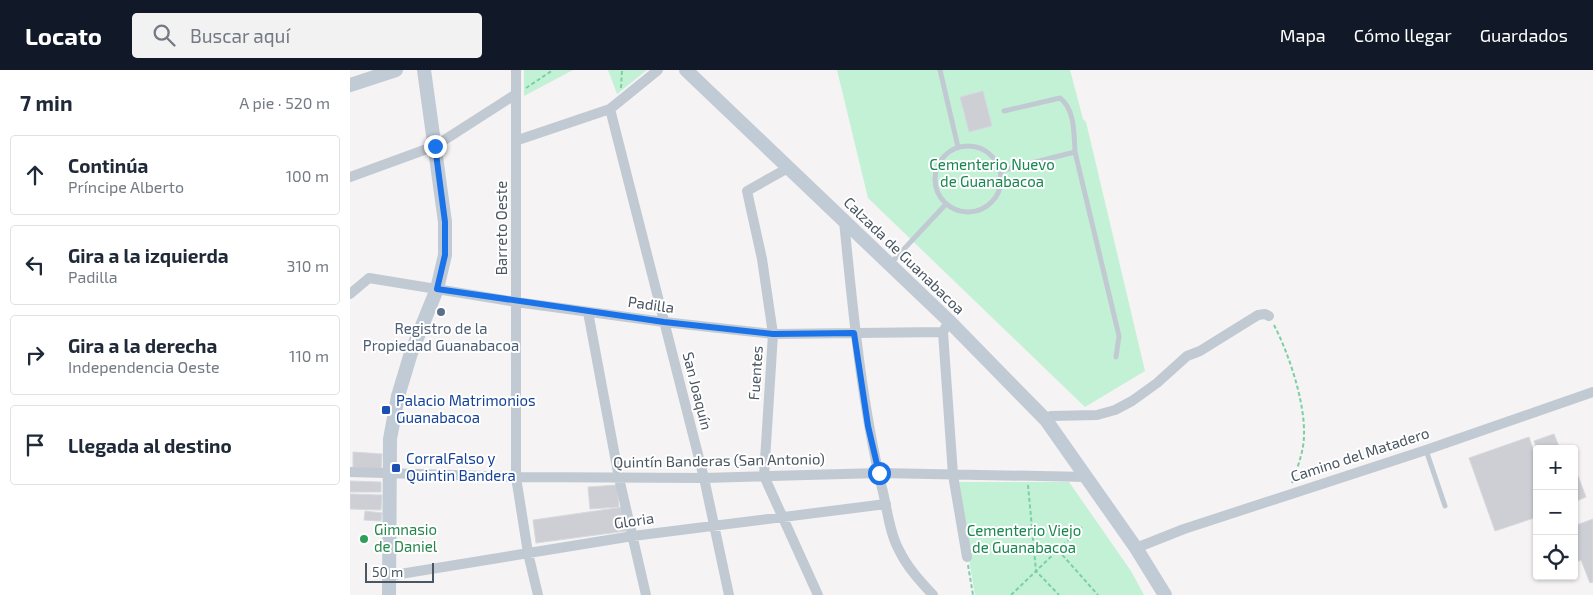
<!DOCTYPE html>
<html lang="es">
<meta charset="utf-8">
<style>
:root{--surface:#fff;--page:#f2f2f3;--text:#1f2937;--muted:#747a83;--line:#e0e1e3;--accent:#111827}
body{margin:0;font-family:"Exo 2",sans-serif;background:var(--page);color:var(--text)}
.controls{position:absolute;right:15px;bottom:15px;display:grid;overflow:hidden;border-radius:5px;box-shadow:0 1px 4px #0004}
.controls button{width:45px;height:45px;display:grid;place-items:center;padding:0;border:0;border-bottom:1px solid var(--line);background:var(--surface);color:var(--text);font:25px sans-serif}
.scale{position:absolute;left:15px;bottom:12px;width:69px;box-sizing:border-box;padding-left:5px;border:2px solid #4a5661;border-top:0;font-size:14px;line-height:18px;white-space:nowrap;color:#4a5661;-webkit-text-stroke:4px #fff;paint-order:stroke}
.stop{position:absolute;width:15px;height:15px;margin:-11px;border:4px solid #1a73e8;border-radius:50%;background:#fff}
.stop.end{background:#1a73e8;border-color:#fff;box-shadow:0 1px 5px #0008}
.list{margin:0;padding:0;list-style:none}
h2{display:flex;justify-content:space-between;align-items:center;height:65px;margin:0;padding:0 20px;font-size:21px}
h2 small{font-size:16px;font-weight:400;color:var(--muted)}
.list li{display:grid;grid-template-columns:32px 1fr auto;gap:15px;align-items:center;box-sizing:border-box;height:80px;margin:0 10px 10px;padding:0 10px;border:1px solid var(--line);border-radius:5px}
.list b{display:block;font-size:19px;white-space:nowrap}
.list p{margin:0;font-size:16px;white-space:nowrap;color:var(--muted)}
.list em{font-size:16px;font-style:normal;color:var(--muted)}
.icon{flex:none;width:28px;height:28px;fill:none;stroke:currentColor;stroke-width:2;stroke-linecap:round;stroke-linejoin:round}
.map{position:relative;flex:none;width:1243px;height:525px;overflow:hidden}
header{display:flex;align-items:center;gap:30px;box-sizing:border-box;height:70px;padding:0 25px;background:var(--accent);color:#fff}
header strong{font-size:24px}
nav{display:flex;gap:28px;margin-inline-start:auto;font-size:18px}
.search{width:350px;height:45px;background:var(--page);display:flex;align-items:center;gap:12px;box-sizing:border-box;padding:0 18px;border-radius:5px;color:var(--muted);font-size:19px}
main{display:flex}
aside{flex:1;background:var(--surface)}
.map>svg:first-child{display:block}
</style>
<header>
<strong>Locato</strong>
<div class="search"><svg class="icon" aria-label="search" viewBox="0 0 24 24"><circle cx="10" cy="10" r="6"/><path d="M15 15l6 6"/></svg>Buscar aquí</div>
<nav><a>Mapa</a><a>Cómo llegar</a><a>Guardados</a></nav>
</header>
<main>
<aside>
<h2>7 min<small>A pie · 520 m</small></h2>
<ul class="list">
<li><svg class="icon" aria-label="ahead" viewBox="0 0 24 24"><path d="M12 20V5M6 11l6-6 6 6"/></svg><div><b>Continúa</b><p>Príncipe Alberto</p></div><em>100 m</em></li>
<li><svg class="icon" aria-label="left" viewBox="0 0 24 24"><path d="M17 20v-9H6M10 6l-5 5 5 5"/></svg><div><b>Gira a la izquierda</b><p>Padilla</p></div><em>310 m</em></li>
<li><svg class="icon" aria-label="right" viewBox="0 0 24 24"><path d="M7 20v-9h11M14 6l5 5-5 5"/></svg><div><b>Gira a la derecha</b><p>Independencia Oeste</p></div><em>110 m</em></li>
<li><svg class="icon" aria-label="arrive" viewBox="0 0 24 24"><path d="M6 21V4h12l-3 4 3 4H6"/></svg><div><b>Llegada al destino</b></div></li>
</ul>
</aside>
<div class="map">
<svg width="1243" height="525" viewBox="0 0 1243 525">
<rect width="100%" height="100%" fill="#f5f3f3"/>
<!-- green -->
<path fill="#c3f1d5" d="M174 0H223L174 26Z
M258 0H297L267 24Z
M487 0H720L733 49 736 52 795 301 735 337 518 128Z
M606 412H719L781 501 794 525H625Z"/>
<!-- building -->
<path fill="#cdcfd5" stroke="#d7d9de" d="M633 21 642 56 619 62 610 27Z
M1204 364 1210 379H1187L1184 371Z
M1179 367 1187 391V447L1145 461 1119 388Z
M3 382 32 384 31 400 3 398Z
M1228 406 1236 427 1224 432V407Z
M0 411 31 412V422H0Z
M267 415 269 437 240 439 238 417Z
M0 424 32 425 31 440 0 439Z
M273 437 276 461 186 473 183 450Z
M15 441 32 443 31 451 14 450Z
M1243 449V512L1240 513 1231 490 1224 493V456Z"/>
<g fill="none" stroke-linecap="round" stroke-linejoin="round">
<!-- path -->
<path stroke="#7ad0a6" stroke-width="2" stroke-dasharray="4 2.5" stroke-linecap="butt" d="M176 18 203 0
M271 18 272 0
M924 255C939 284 955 332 954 365 954 381 947 399 942 413
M678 415 686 501 709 525
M708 480 748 525
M618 495 623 525
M661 525 732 457"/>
<!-- lane -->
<path stroke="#c1cad2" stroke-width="5" d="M590 0 608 77
M654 41 710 28C725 39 724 65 725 82
M585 109a33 33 0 1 1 66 0a33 33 0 1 1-66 0Z
M650 101 725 82 769 266 766 287
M540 194 596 134
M1076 380 1095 436"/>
<!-- street -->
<path stroke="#c1cad2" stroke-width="10" d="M166 0V407L178 483 188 525
M260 39 354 408 379 525
M168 70 260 39 308 0
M438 98 397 121 412 189 423 264 414 406 468 525
M0 107 85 76 166 24
M494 151C503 241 511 330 532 418 537 437 539 462 549 480 557 497 570 511 583 525
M0 224 19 208 166 232 314 252 423 264 593 262 599 251
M238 242 269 408 296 525
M593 262 603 405 617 487
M696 350 701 346 747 345 765 340 782 331 807 313 837 286 850 281 908 245 915 244 919 246
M0 402 166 407 354 408 529 403 738 407
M786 478 834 459 1076 380 1243 322
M38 506 283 466 536 434"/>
<!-- secondary -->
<path stroke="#c1cbd6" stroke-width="14" d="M336 0 599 251 696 350 786 478 815 525
M0 15 46 0
M39 525 40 369 48 326 61 283 87 219 95 185V152L74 0"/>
</g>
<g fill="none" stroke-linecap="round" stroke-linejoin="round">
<!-- route -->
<path stroke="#1a73e8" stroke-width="6" d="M85 76 95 152V185L87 219 314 252 423 264 504 263 518 356 529 403"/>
</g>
<!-- markers -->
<circle fill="#5c6f8a" stroke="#fff" stroke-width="2" cx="91" cy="242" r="5"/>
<g fill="#1a4fb4" stroke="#fff" stroke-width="2">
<rect x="31" y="335" width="10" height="10" rx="2.5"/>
<rect x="41" y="393" width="10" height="10" rx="2.5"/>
</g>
<circle fill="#2e9e5b" stroke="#fff" stroke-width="2" cx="14" cy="469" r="5"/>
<g text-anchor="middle" stroke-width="4" stroke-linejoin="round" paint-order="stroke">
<!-- park labels -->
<g font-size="15" fill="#17864f" stroke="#fff">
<text x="642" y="100">Cementerio Nuevo<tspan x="642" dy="17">de Guanabacoa</tspan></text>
<text x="674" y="466">Cementerio Viejo<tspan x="674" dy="17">de Guanabacoa</tspan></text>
</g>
<!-- street labels -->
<g font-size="15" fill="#4a5661" stroke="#fff">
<text transform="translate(152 158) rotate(-90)" y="5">Barreto Oeste</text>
<text transform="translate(554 186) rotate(44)" y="5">Calzada de Guanabacoa</text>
<text transform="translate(301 235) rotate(8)" y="5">Padilla</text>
<text transform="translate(406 303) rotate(-86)" y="5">Fuentes</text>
<text transform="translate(347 321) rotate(76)" y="5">San Joaquín</text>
<text transform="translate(1010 385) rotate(-18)" y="5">Camino del Matadero</text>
<text transform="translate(369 391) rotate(-1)" y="5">Quintín Banderas (San Antonio)</text>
<text transform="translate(284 451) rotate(-8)" y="5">Gloria</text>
</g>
<!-- service labels -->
<g font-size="15" fill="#4e5e75" stroke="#fff">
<text x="91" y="264">Registro de la<tspan x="91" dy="17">Propiedad Guanabacoa</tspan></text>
</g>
<!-- transit labels -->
<g font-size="15" fill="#164399" stroke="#fff" text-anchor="start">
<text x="46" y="336">Palacio Matrimonios<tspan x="46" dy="17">Guanabacoa</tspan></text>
<text x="56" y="394">CorralFalso y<tspan x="56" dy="17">Quintin Bandera</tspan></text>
</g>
<!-- leisure labels -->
<g font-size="15" fill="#27864d" stroke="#fff" text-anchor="start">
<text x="24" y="465">Gimnasio<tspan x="24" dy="17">de Daniel</tspan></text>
</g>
</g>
</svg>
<div class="controls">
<button>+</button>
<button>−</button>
<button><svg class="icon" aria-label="locate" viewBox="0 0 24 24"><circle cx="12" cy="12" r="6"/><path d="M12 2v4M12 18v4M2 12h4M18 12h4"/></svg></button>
</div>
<div class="scale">50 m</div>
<div class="stop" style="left:529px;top:403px"></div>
<div class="stop end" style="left:85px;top:76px"></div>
</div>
</main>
